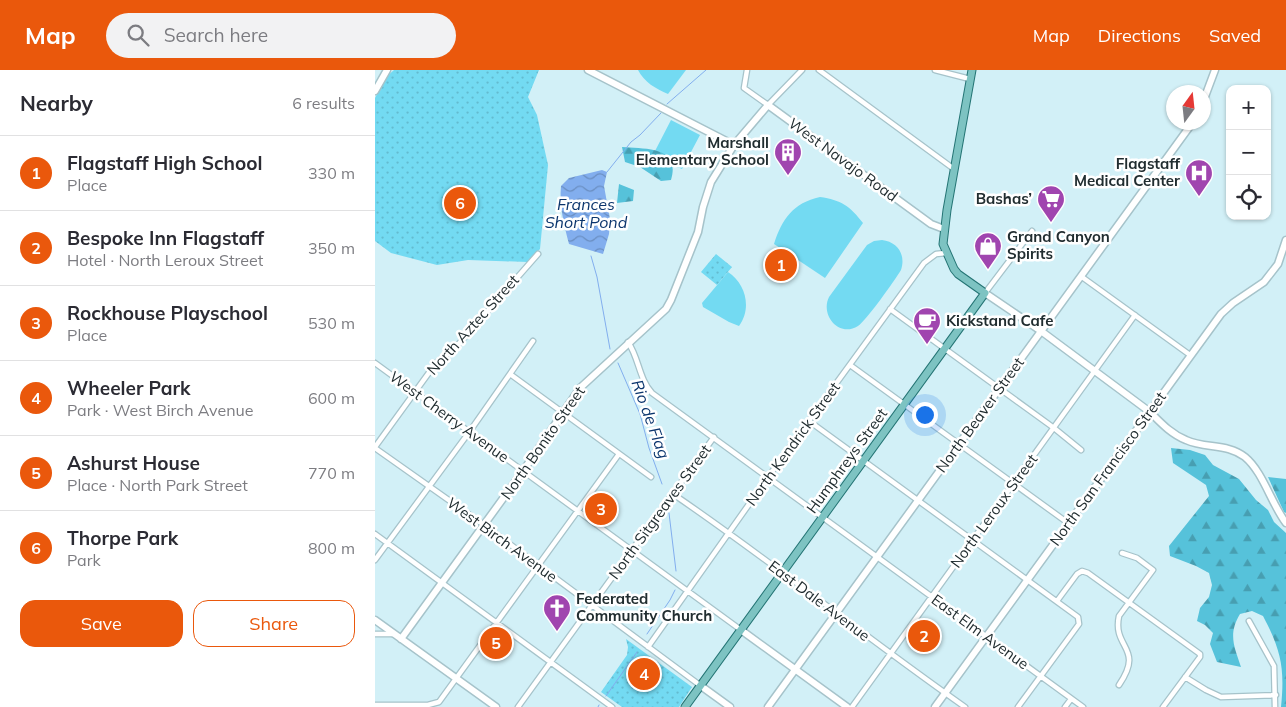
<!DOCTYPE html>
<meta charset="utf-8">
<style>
:root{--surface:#fff;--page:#f2f2f3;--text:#2b2b33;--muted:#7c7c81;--line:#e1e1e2;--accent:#ea580c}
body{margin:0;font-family:Mulish,sans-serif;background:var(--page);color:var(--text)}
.controls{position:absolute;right:15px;top:15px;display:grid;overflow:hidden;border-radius:10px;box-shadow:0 1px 4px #0004}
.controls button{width:45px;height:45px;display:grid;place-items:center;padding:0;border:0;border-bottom:1px solid var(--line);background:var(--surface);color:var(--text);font:25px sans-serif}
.compass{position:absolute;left:791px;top:15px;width:45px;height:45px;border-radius:50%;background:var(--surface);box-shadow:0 1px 4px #0004;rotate:15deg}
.you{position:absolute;left:549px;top:344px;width:18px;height:18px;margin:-12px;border:4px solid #fff;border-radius:50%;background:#1a73e8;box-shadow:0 0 0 8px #1a73e833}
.badge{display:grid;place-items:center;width:32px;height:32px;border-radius:50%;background:var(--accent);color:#fff;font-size:16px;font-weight:700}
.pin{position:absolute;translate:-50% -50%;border:2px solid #fff;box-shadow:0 1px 5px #0006}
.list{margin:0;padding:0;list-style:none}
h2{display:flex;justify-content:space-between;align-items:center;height:65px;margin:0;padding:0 20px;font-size:21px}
h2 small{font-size:16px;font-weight:400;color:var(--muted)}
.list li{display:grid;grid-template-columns:32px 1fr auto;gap:15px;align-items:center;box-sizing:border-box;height:75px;padding:0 20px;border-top:1px solid var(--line)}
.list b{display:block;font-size:19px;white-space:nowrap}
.list p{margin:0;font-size:16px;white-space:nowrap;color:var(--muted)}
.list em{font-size:16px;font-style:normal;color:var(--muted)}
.actions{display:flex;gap:10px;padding:15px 20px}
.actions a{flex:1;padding:11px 0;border:1px solid var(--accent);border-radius:15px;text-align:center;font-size:18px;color:var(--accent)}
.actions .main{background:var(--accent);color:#fff}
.icon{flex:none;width:28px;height:28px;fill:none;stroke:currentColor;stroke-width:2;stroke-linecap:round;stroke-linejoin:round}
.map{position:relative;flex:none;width:911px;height:637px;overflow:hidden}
header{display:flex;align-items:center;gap:30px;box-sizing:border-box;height:70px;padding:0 25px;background:var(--accent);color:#fff}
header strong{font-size:24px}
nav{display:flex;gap:28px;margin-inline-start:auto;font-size:18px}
.search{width:350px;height:45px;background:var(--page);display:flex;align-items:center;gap:12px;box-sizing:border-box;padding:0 18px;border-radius:28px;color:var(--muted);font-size:19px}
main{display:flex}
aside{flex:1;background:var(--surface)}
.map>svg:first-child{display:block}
</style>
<header>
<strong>Map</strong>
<div class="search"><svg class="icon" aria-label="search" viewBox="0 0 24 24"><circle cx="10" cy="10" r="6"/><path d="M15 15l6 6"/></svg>Search here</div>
<nav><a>Map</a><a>Directions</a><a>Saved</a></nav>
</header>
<main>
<aside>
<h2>Nearby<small>6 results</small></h2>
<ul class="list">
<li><span class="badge">1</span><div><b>Flagstaff High School</b><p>Place</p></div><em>330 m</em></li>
<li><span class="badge">2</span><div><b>Bespoke Inn Flagstaff</b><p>Hotel · North Leroux Street</p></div><em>350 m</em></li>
<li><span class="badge">3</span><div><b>Rockhouse Playschool</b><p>Place</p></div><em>530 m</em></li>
<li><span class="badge">4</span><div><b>Wheeler Park</b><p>Park · West Birch Avenue</p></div><em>600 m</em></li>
<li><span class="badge">5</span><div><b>Ashurst House</b><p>Place · North Park Street</p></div><em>770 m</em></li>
<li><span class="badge">6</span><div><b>Thorpe Park</b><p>Park</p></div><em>800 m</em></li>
</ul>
<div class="actions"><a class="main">Save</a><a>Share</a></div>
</aside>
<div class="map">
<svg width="911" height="637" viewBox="0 0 911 637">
<defs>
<pattern id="forest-firs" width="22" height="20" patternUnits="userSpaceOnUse" patternTransform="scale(1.25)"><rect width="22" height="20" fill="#56c2da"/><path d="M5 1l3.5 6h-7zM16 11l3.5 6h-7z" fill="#479eb1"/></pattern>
<pattern id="park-dots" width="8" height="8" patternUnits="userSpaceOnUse" patternTransform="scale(1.25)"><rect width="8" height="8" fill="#73daf2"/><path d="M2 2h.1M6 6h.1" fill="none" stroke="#63bbd0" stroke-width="1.8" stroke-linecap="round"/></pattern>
<pattern id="water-waves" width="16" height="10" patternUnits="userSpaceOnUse" patternTransform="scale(1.25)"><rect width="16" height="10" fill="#82aeee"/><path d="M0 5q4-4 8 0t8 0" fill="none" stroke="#6a8ec1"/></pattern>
</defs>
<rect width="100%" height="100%" fill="#d2f0f7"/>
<!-- green -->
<path fill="#73daf2" d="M263 0H311L293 24C281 19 269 12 263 0Z
M296 50 325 65 307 99 282 88 280 81Z
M445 127C466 130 475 136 488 153L450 208 399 174C407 149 418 133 445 127Z
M507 170C523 172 531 185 526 200 520 210 491 251 483 256 464 268 445 245 454 227L492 175 499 171Z
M353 202C371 214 377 238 364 256L354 252 328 237 327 233Z"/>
<!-- forest -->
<path fill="url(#forest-firs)" d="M247 77C270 79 306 76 296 110L286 111 265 97 250 92Z
M244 114 259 120 258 131 242 133Z
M796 378 815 380 830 385 838 395 864 409 881 430 893 440 899 452 911 463V637H906C910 598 906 580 888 546L877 541 865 544C853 564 859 576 866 597L842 592 835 574 838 563 830 555 822 551 825 538 834 527 837 515 834 503 821 496 795 486 794 476 834 426 831 415 798 393Z
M893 407 911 409V443L909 442Z"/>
<!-- park -->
<path fill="url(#park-dots)" d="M19 0H164L153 27 162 45 173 95 165 179 153 192 93 190 62 195 16 183 0 171V28L10 8Z
M341 184 357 197 342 215 326 202Z
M251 569 317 617 304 637H247L226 622 252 585 253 577Z"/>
<!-- water -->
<path fill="url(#water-waves)" d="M227 100 232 102 229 116 235 149 234 164 228 184 194 174C189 155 184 135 186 116L194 108Z"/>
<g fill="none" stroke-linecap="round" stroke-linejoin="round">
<!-- stream -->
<path stroke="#82aeee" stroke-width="1" d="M292 34 331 0
M232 102 256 72 265 65 286 43
M216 186 222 207 235 279
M243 293 265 344 274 378 287 414
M294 443 301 501
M272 564 295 530 300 520
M231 626 262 582
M223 637 224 635"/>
<!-- street casing -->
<g stroke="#a6c3ca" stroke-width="7">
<path id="street" d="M372 0 369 18 393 35 427 0
M444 0 579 99
M560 0 595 9
M707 207 815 285
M610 223 657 161
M515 239 679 358 706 380
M253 272C264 288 264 309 277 323L708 637
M0 293 366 560
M475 295 693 453
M135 304 276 407
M434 351 703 547 704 554 643 637
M0 377 61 293 81 277 163 184
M0 378 109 455 326 616
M298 424C398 492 491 568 590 637
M0 464 237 637
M0 490 95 361 158 271
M682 531 702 504 707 501 713 503 825 584V587L788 637
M874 551 899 596 900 637
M0 564H19
M273 577 406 389 549 193 561 184 571 183
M810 607 831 620 846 627 901 625
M744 615C770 577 737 579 744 546L778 500 762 488 747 483
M0 635H53L64 632 244 384
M143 637 339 367
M477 637 760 245
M690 637 696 629"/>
</g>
<!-- secondary casing -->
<g stroke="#a6c3ca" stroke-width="9">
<path id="secondary" d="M213 0 359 75
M0 21 12 0
M828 32 840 0
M610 223 666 261 775 342C786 353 796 364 811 370 831 379 852 373 870 387 888 402 896 433 911 453
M0 550 121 637
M366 560 472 637
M26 569 148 401 205 318 291 239 296 230 323 162 328 137 336 112 359 75 393 35 556 154 569 159
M326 616 355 637
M393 637 818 52
M560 637 838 255 846 244 858 233 889 212 903 194 911 170"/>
</g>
<!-- primary casing -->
<g stroke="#247474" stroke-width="9">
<path id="primary" d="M310 637 610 223 583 204 579 199 568 174 572 140 597 0"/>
</g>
<!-- street -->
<use href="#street" stroke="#fff" stroke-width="4.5"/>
<!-- secondary -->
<use href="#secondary" stroke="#fff" stroke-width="6"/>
<!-- primary -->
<use href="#primary" stroke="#7dc3c2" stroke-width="7"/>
</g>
<!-- icons -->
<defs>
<g id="building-pin" transform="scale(1.4375)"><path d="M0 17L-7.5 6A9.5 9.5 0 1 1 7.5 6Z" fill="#a045af" stroke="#fff"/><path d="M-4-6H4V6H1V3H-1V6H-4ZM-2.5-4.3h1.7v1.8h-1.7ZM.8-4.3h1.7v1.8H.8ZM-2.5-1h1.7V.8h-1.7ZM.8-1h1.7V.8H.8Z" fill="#fff"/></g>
<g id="hospital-pin" transform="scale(1.4375)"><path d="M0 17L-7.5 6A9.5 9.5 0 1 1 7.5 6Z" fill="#a045af" stroke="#fff"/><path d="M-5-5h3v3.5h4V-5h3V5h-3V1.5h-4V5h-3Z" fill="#fff"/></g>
<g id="supermarket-pin" transform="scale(1.4375)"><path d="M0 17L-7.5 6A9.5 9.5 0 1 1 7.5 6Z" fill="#a045af" stroke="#fff"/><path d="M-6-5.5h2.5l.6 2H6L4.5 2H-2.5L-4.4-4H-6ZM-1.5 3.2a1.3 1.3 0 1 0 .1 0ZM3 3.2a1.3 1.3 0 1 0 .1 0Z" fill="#fff"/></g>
<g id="shop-pin" transform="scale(1.4375)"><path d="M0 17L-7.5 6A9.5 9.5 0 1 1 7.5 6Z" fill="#a045af" stroke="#fff"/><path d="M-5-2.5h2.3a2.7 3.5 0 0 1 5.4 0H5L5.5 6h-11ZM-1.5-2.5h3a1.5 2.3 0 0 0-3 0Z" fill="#fff"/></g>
<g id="cafe-pin" transform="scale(1.4375)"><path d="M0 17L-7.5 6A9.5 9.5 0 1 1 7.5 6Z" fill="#a045af" stroke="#fff"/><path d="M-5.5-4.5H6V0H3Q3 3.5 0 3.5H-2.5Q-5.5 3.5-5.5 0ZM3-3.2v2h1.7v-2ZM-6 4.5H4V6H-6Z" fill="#fff"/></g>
<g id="church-pin" transform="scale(1.4375)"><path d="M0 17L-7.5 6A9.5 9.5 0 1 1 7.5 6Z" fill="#a045af" stroke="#fff"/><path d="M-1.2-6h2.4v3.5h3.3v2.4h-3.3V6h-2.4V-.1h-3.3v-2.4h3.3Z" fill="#fff"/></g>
</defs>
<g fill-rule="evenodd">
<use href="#building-pin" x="413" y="82"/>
<use href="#hospital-pin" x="824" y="103"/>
<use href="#supermarket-pin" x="676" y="129"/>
<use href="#shop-pin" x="613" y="176"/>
<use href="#cafe-pin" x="552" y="251"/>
<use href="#church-pin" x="182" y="538"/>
</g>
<g text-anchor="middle" stroke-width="5" stroke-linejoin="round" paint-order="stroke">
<!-- poi labels -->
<g font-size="15" font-weight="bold" fill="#212d30" stroke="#fff" text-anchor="end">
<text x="394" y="78">Marshall<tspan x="394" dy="17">Elementary School</tspan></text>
<text x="805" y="99">Flagstaff<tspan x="805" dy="17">Medical Center</tspan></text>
<text x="657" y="134">Bashas’</text>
<text x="632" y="172" text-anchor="start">Grand Canyon<tspan x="632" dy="17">Spirits</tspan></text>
<text x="571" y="256" text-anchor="start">Kickstand Cafe</text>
<text x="201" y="534" text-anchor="start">Federated<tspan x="201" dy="17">Community Church</tspan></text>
</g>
<!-- street labels -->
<g font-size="15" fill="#212d30" stroke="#fff">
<text transform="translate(468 90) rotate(36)" y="5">West Navajo Road</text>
<text transform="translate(98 255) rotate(-48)" y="5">North Aztec Street</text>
<text transform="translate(605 345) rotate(-54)" y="5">North Beaver Street</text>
<text transform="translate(74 347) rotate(36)" y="5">West Cherry Avenue</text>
<text transform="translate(168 373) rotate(-55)" y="5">North Bonito Street</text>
<text transform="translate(418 374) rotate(-54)" y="5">North Kendrick Street</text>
<text transform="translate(472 391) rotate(-54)" y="5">Humphreys Street</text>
<text transform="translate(733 399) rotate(-54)" y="5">North San Francisco Street</text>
<text transform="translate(619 441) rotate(-54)" y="5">North Leroux Street</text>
<text transform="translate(285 442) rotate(-54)" y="5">North Sitgreaves Street</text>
<text transform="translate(127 470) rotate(36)" y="5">West Birch Avenue</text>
<text transform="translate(444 531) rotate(37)" y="5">East Dale Avenue</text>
<text transform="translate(605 562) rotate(36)" y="5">East Elm Avenue</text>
</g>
<!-- water labels -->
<g font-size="16" font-style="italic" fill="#0b356d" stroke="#fff">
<text x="211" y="140">Frances<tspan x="211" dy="18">Short Pond</tspan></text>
<text transform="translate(276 349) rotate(70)" y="6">Rio de Flag</text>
</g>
</g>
</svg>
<div class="controls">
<button>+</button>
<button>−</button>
<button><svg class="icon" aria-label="locate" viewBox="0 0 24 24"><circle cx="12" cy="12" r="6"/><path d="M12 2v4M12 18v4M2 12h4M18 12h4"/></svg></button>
</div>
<svg class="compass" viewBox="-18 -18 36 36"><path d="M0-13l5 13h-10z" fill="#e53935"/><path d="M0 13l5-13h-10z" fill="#7c7c81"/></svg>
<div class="you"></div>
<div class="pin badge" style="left:406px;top:195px">1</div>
<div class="pin badge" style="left:549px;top:566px">2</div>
<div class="pin badge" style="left:226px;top:439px">3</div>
<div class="pin badge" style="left:269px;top:604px">4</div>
<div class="pin badge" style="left:121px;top:573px">5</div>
<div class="pin badge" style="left:85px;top:133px">6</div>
</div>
</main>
